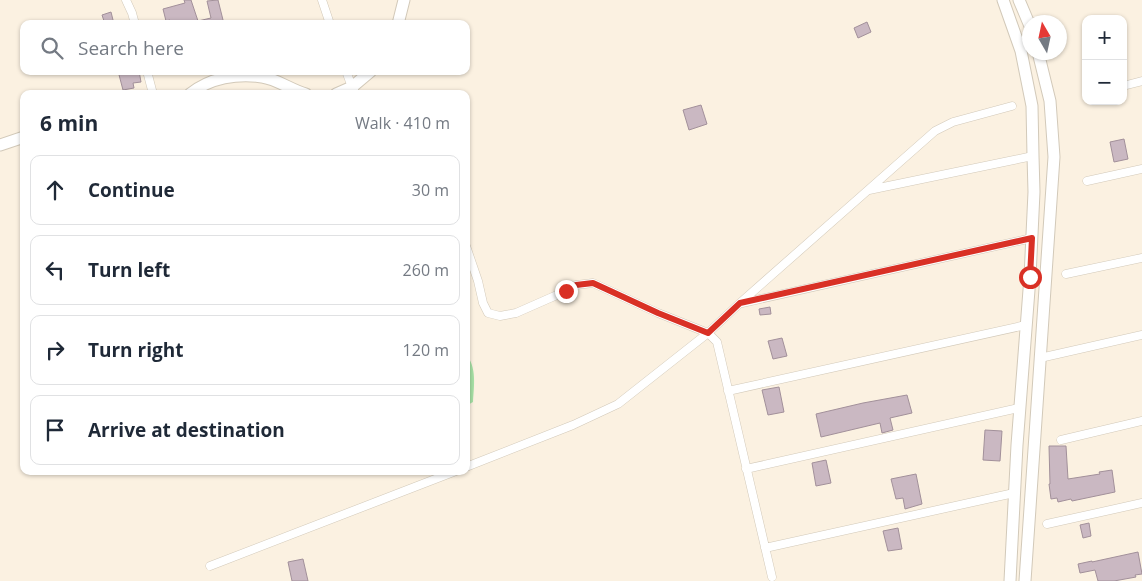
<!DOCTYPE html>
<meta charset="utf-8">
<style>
:root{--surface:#fff;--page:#f6f6f7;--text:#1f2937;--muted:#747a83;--line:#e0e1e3}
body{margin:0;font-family:"Open Sans",sans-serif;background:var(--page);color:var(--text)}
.controls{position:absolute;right:15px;top:15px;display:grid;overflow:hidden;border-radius:10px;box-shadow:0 1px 4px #0004}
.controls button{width:45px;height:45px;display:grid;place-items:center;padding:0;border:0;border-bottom:1px solid var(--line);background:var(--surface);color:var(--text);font:25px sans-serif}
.compass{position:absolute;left:1022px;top:15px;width:45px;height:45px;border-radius:50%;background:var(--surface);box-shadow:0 1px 4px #0004;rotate:351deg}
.stop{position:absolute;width:15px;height:15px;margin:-11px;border:4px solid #d93025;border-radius:50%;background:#fff}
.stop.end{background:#d93025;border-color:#fff;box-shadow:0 1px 5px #0008}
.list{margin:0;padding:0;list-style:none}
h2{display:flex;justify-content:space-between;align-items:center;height:65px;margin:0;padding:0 20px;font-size:21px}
h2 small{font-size:16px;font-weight:400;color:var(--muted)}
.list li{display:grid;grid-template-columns:32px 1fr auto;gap:15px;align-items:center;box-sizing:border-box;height:70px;margin:0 10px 10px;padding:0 10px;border:1px solid var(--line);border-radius:10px}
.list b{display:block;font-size:19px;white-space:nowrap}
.list em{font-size:16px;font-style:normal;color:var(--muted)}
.icon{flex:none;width:28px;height:28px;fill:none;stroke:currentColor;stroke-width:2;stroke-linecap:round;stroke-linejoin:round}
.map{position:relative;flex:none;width:1142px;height:581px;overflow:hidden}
.search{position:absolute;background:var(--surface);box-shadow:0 1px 4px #0004;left:20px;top:20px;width:450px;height:55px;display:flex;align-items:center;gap:12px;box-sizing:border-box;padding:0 18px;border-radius:10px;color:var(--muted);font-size:19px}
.panel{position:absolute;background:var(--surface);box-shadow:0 1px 4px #0004;left:20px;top:90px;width:450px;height:385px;border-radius:10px}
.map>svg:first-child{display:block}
</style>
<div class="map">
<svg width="1142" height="581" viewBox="0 0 1142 581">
<rect width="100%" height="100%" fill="#fbf1e1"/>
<!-- green -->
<path fill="#a7e1a6" d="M466 354C477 367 474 386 473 402L466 406Z"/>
<!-- building -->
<path fill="#cab8c2" stroke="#a2909a" d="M184 0H191L198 21 211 18 207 1 218 0 224 24H171L170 20 166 21 163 9 185 3Z
M111 12 114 24H105L102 15Z
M867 22 871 32 858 38 854 28Z
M118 71H139L141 82 133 83 134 88 123 90Z
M701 105 707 124 689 130 683 110Z
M1124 139 1128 159 1114 162 1110 142Z
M770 307 771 314 760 315 759 309Z
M782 338 787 356 773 359 768 341Z
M779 387 784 412 768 415 762 390Z
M907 395 912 413 890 418 893 430 882 433 880 423 821 437 816 414 863 403Z
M985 430 1002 431 1000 461 983 460Z
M1049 446H1066L1068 479 1100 474 1099 472 1112 470 1115 492 1072 501 1071 499 1058 502 1057 498 1051 499 1049 484H1050Z
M826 460 831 483 816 486 812 463Z
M916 474 922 504 905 509 903 498 896 499 891 479Z
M1089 523 1091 536 1083 538 1080 525Z
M898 528 902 549 888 551 883 531Z
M1138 552 1142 574 1135 575 1136 577 1114 581H1098L1095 570 1080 573 1078 564 1092 561V562Z
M303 559 308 581H292L288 562Z"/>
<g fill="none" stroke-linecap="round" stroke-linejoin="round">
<!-- street casing -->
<g stroke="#d2c9b9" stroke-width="9">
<path id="street" d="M126 0 132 13 135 24
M322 0 330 24
M147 71 153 94
M346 71 352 87 356 94
M1123 86 1142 81
M1087 181 1142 169
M869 190 1033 156
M466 246 478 281 483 303 488 313 500 316 516 313 566 291 576 285 593 283 658 313 708 333 717 342 772 577
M1066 274 1142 258
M742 303 1032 238
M1040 358 1142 335
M728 391 1026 325
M1061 440 1142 421
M466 467 573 425 618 404 708 333 740 303 935 131 953 122 1012 106
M746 469 1019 408
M1047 524 1142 503
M765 548 1014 493
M210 566 456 471"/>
</g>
<!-- secondary casing -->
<g stroke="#d2c9b9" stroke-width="13">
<path id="secondary" d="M1003 0 1021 51 1032 106 1033 156 1034 192 1030 277 1017 445 1010 581
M1019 0 1030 26
M398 24 404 0
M190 94C209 78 238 73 262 77 277 79 291 90 306 94
M336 94 352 87 371 71
M0 145 24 137
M1025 581 1054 157 1050 101 1038 52"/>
</g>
<!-- street -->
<use href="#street" stroke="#fff" stroke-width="8"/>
<!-- secondary -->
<use href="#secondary" stroke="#fff" stroke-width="11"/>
</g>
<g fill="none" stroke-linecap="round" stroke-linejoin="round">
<!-- route -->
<path stroke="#d93025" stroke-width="6" d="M566 291 576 285 593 283 658 313 708 333 740 303 1032 238 1030 277"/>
</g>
</svg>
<div class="controls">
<button>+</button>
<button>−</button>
</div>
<svg class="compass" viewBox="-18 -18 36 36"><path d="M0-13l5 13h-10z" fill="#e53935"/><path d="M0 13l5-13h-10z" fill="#747a83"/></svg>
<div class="stop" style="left:1030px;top:277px"></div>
<div class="stop end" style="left:566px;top:291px"></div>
<div class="search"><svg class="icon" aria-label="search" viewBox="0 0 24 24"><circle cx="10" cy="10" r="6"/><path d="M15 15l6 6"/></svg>Search here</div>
<section class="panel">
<h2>6 min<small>Walk · 410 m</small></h2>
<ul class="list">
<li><svg class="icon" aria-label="ahead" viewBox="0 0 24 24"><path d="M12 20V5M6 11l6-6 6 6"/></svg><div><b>Continue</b></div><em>30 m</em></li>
<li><svg class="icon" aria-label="left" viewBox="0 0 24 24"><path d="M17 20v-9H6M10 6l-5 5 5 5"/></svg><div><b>Turn left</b></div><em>260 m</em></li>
<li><svg class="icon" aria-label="right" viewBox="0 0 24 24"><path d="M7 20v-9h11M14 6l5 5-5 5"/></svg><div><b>Turn right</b></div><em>120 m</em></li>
<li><svg class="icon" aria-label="arrive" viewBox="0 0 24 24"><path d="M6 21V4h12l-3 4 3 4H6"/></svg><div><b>Arrive at destination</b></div></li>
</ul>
</section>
</div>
